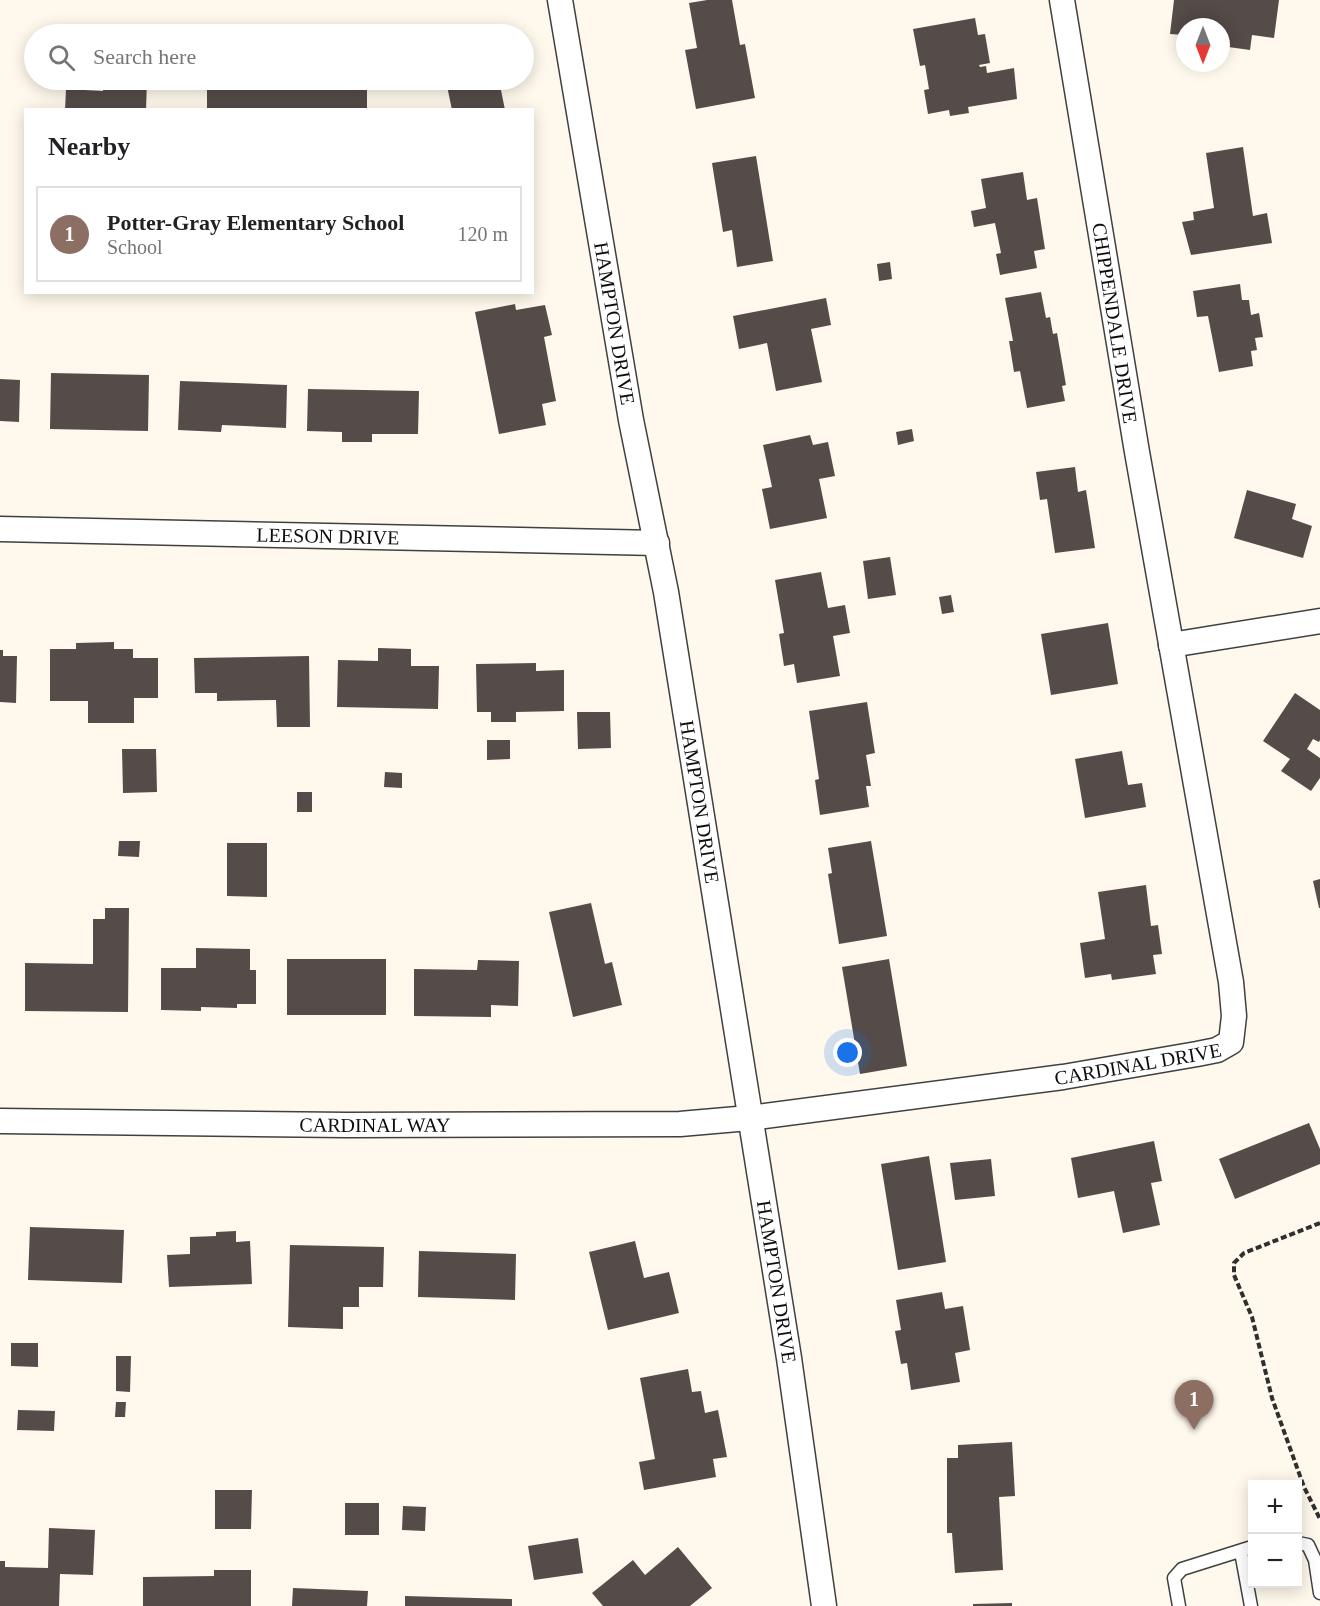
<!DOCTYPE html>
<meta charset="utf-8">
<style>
:root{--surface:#fff;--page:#f6f6f6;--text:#202124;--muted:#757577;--line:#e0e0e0;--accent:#db2777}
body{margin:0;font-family:Georgia,serif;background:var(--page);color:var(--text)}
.controls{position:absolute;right:18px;bottom:18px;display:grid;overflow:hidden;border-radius:0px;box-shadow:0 3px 15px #0003}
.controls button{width:54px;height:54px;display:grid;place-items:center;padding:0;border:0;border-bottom:2px solid var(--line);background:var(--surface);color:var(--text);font:30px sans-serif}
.compass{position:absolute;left:1176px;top:18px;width:54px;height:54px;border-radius:50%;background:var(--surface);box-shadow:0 3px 15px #0003;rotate:180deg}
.you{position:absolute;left:848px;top:1053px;width:21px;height:21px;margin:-15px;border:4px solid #fff;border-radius:50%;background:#1a73e8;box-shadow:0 0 0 9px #1a73e833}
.badge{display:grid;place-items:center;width:39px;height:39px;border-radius:50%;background:var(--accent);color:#fff;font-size:20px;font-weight:700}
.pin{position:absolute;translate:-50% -50px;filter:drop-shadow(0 2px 3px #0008)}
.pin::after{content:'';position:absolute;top:32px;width:21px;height:18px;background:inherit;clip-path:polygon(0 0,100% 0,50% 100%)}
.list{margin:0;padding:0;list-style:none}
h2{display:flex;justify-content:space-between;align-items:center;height:78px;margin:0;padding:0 24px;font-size:26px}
h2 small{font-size:20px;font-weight:400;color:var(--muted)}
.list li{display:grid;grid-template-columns:39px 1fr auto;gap:18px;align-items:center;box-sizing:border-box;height:96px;margin:0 12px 12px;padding:0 12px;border:2px solid var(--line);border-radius:0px}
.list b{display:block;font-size:22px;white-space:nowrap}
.list p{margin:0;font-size:20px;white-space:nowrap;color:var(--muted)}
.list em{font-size:20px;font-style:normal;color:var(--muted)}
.icon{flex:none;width:33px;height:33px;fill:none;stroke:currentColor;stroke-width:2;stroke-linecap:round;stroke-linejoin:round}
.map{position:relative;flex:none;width:1320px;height:1606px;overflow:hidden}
.search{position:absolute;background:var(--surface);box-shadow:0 3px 15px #0003;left:24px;top:24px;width:510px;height:66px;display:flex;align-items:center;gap:15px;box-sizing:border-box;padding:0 21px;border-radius:33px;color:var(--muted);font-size:22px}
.panel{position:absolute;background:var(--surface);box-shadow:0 3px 15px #0003;left:24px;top:108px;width:510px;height:186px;border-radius:0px}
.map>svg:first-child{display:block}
</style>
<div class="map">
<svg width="1320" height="1606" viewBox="0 0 1320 1606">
<rect width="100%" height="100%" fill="#fff8ec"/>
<!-- building -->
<path fill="#554c49" d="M707 0H732L740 45 745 44 755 98 696 109 685 50 697 48 689 3Z
M1174 0H1279L1274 38 1252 35 1250 50 1221 46V27H1185V35L1170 34Z
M975 18 978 35 985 34 990 63 979 65 980 67 986 66 987 73 1014 68 1017 99 968 107 969 113 950 116 949 110 928 114 924 90 929 89 925 65 920 66 913 29Z
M104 80H147L146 110H65L66 89 103 91Z
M278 80H351V90H367V110H207V84L278 85Z
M478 80H499L505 110H452L447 86Z
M1243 147 1253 216 1267 213 1272 243 1191 255 1182 222 1194 220 1193 212 1214 208 1206 153Z
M756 156 773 261 737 267 732 230 723 232 712 163Z
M1023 172 1027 200 1037 198 1045 249 1034 251 1037 268 1000 275 996 254 1001 253 995 223 974 227 971 211 986 208 981 179Z
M890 262 892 279 879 281 877 264Z
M1240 284 1242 300H1249L1251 315 1259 313 1263 337 1255 338 1257 350 1251 351 1253 366 1219 372 1208 316 1197 317 1193 291Z
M1041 292 1046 318 1050 317 1053 334 1057 333 1066 385 1062 386 1065 401 1027 408 1020 371 1014 372 1009 341H1013L1005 298Z
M826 298 831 325 811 329 822 382 776 391 767 343 739 349 733 316Z
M515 304 516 310 545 305 552 335 544 337 556 401 542 404 546 425 499 434 475 312Z
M51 373 149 375 148 431 50 429Z
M0 379 20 380 19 422 0 421Z
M180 381 287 385 286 428 222 425 221 432 178 430Z
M308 389 419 391 418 434H372V442H342V432L307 431Z
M912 429 914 441 898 445 896 432Z
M810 435 813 445 828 442 835 476 819 479 827 518 770 529 762 489 772 487 763 445Z
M1075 467 1078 492 1086 490 1095 548 1055 553 1047 499 1040 500 1036 472Z
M1247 490 1296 504 1292 519 1312 526 1303 558 1234 538Z
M890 557 896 595 868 599 863 561Z
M821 572 828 608 845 605 850 633 833 636 840 676 797 683 794 664 784 666 779 634 784 633 775 580Z
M951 595 954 612 942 614 939 597Z
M1108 623 1118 684 1051 695 1041 634Z
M114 642V649H133V658H158V698H134V723H88V701H50V649H76V643Z
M378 648 411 649V666H439L438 709 337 707 338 660 378 661Z
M0 650H3V656H17L16 703 0 702Z
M309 656 310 727H277L276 700 217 701V693H195L194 658Z
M536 663V671L564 670V711L516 712V722H491V712H477L476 664Z
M1295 693 1320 710V740L1319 742 1313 739 1307 749 1320 758V778L1311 791 1281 771 1290 759 1263 741Z
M867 702 875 753 866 755 871 786H866L869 807 820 815 815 780 819 779 809 711Z
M577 712H610L611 748 578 749Z
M487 740H510V759L487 760Z
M122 749H156L157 792 123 793Z
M1122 751 1128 785 1142 783 1146 807 1085 818 1075 759Z
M385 772 402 773V788L384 787Z
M297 792H312V812H297Z
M119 841H140L139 857 118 856Z
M871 841 887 936 839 944 828 874 832 873 828 848Z
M227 843H267V897L227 896Z
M1320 879V908H1319L1313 881Z
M1146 885 1151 926 1158 925 1162 954 1153 955 1156 974 1112 980 1111 974 1085 978 1080 943 1105 939 1098 892Z
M591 903 605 964 612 962 622 1005 573 1017 549 912Z
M105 908H129L128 1012 25 1011V963L93 964V919H105Z
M196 948 250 949V970H256V1004H237V1008L201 1007V1011L161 1010V968H196Z
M287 959H386V1015H287Z
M889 959 907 1066 860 1074 842 967Z
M478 960 519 961 518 1006 491 1005V1017L414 1016V969L477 970Z
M1309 1123 1320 1149V1164L1235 1199 1219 1159Z
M1154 1141 1162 1181 1151 1183 1160 1225 1123 1233 1114 1191 1078 1198 1071 1158Z
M929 1156 946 1262 898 1270 881 1164Z
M991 1159 995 1196 955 1200 950 1163Z
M30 1227 124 1230 122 1283 28 1280Z
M236 1231V1242L250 1241 252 1284 169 1287 167 1255 190 1254V1237L216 1236V1232Z
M635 1241 644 1278 669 1272 679 1313 608 1330 589 1252Z
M290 1245 384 1247 383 1287H359V1307H343V1329L288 1327Z
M419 1251 516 1254 515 1300 418 1297Z
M942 1292 945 1309 963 1306 970 1350 955 1353 960 1382 911 1390 907 1363 901 1364 895 1331 901 1330 896 1300Z
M11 1343H38V1367L11 1366Z
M116 1356H131L130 1392 116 1391Z
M688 1369 692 1392 701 1391 705 1413 718 1410 727 1457 713 1459 716 1477 644 1490 639 1462 655 1459 640 1378Z
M116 1402H126L125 1417H115Z
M18 1410 55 1411 54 1431 17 1430Z
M1012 1442 1015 1496 999 1497 1003 1570 955 1573 952 1533H947V1458H958V1445Z
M215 1490H252L251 1529H215Z
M345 1503H379V1535H345Z
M403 1506 426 1507 425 1531 402 1530Z
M49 1528 95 1530 93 1575 60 1574 59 1606H0V1561H5V1567L48 1568Z
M578 1538 583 1573 534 1580 528 1546Z
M678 1547 712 1588 690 1606H603L592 1593 633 1560 645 1575Z
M214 1570H251V1606H143V1577L214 1576Z
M293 1588 368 1591 367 1606H292Z
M405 1596 512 1599V1606H405Z
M1012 1603V1606H973V1604Z"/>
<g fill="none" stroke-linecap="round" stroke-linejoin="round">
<!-- service casing -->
<g stroke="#404040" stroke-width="15">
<path id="service" d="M1298 1543 1308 1545 1315 1560 1320 1593
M1241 1552 1251 1606
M1179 1606 1174 1578 1182 1569 1252 1547"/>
</g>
<!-- minor casing -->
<g stroke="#404040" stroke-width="27">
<g id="minor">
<path id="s1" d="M560 0 631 420 666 592 789 1358 824 1606"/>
<path id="s2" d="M0 529 657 543"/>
<path d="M1171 645 1320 621"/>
<path id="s3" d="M0 1121 347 1125 680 1124 749 1118 1063 1077 1197 1054 1217 1050 1231 1042 1234 1016 1231 982 1137 452 1062 0"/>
</g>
</g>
<!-- path -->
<path stroke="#2f2f2f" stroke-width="4" stroke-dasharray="6 3" stroke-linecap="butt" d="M1320 1223 1244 1253 1234 1263V1275L1252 1317 1272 1398 1304 1487 1320 1519"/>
<!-- service -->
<use href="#service" stroke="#fff" stroke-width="12"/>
<!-- minor -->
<use href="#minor" stroke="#fff" stroke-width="24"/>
</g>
<g text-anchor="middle" stroke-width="6" stroke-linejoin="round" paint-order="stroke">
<!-- street labels -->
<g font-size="20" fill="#0d0d0d" stroke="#fff">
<text dy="7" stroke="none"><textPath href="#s1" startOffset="328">HAMPTON DRIVE</textPath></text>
<text transform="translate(1115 323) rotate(81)" y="7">CHIPPENDALE DRIVE</text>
<text dy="7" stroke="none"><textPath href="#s2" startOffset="328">LEESON DRIVE</textPath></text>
<text dy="7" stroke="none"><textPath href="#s1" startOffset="814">HAMPTON DRIVE</textPath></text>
<text dy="7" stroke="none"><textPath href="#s3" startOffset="1142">CARDINAL DRIVE</textPath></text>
<text dy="7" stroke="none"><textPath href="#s3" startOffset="375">CARDINAL WAY</textPath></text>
<text dy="7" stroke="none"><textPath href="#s1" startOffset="1300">HAMPTON DRIVE</textPath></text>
</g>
</g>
</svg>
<div class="controls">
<button>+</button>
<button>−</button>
</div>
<svg class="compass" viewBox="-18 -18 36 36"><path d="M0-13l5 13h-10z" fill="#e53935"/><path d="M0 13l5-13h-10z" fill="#757577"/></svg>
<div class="you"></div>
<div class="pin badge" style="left:1194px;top:1430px;background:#8d6e63">1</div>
<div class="search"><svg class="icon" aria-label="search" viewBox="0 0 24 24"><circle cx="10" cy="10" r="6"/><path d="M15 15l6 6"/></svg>Search here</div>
<section class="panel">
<h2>Nearby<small></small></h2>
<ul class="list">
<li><span class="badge" style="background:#8d6e63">1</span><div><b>Potter-Gray Elementary School</b><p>School</p></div><em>120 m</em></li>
</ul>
</section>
</div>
